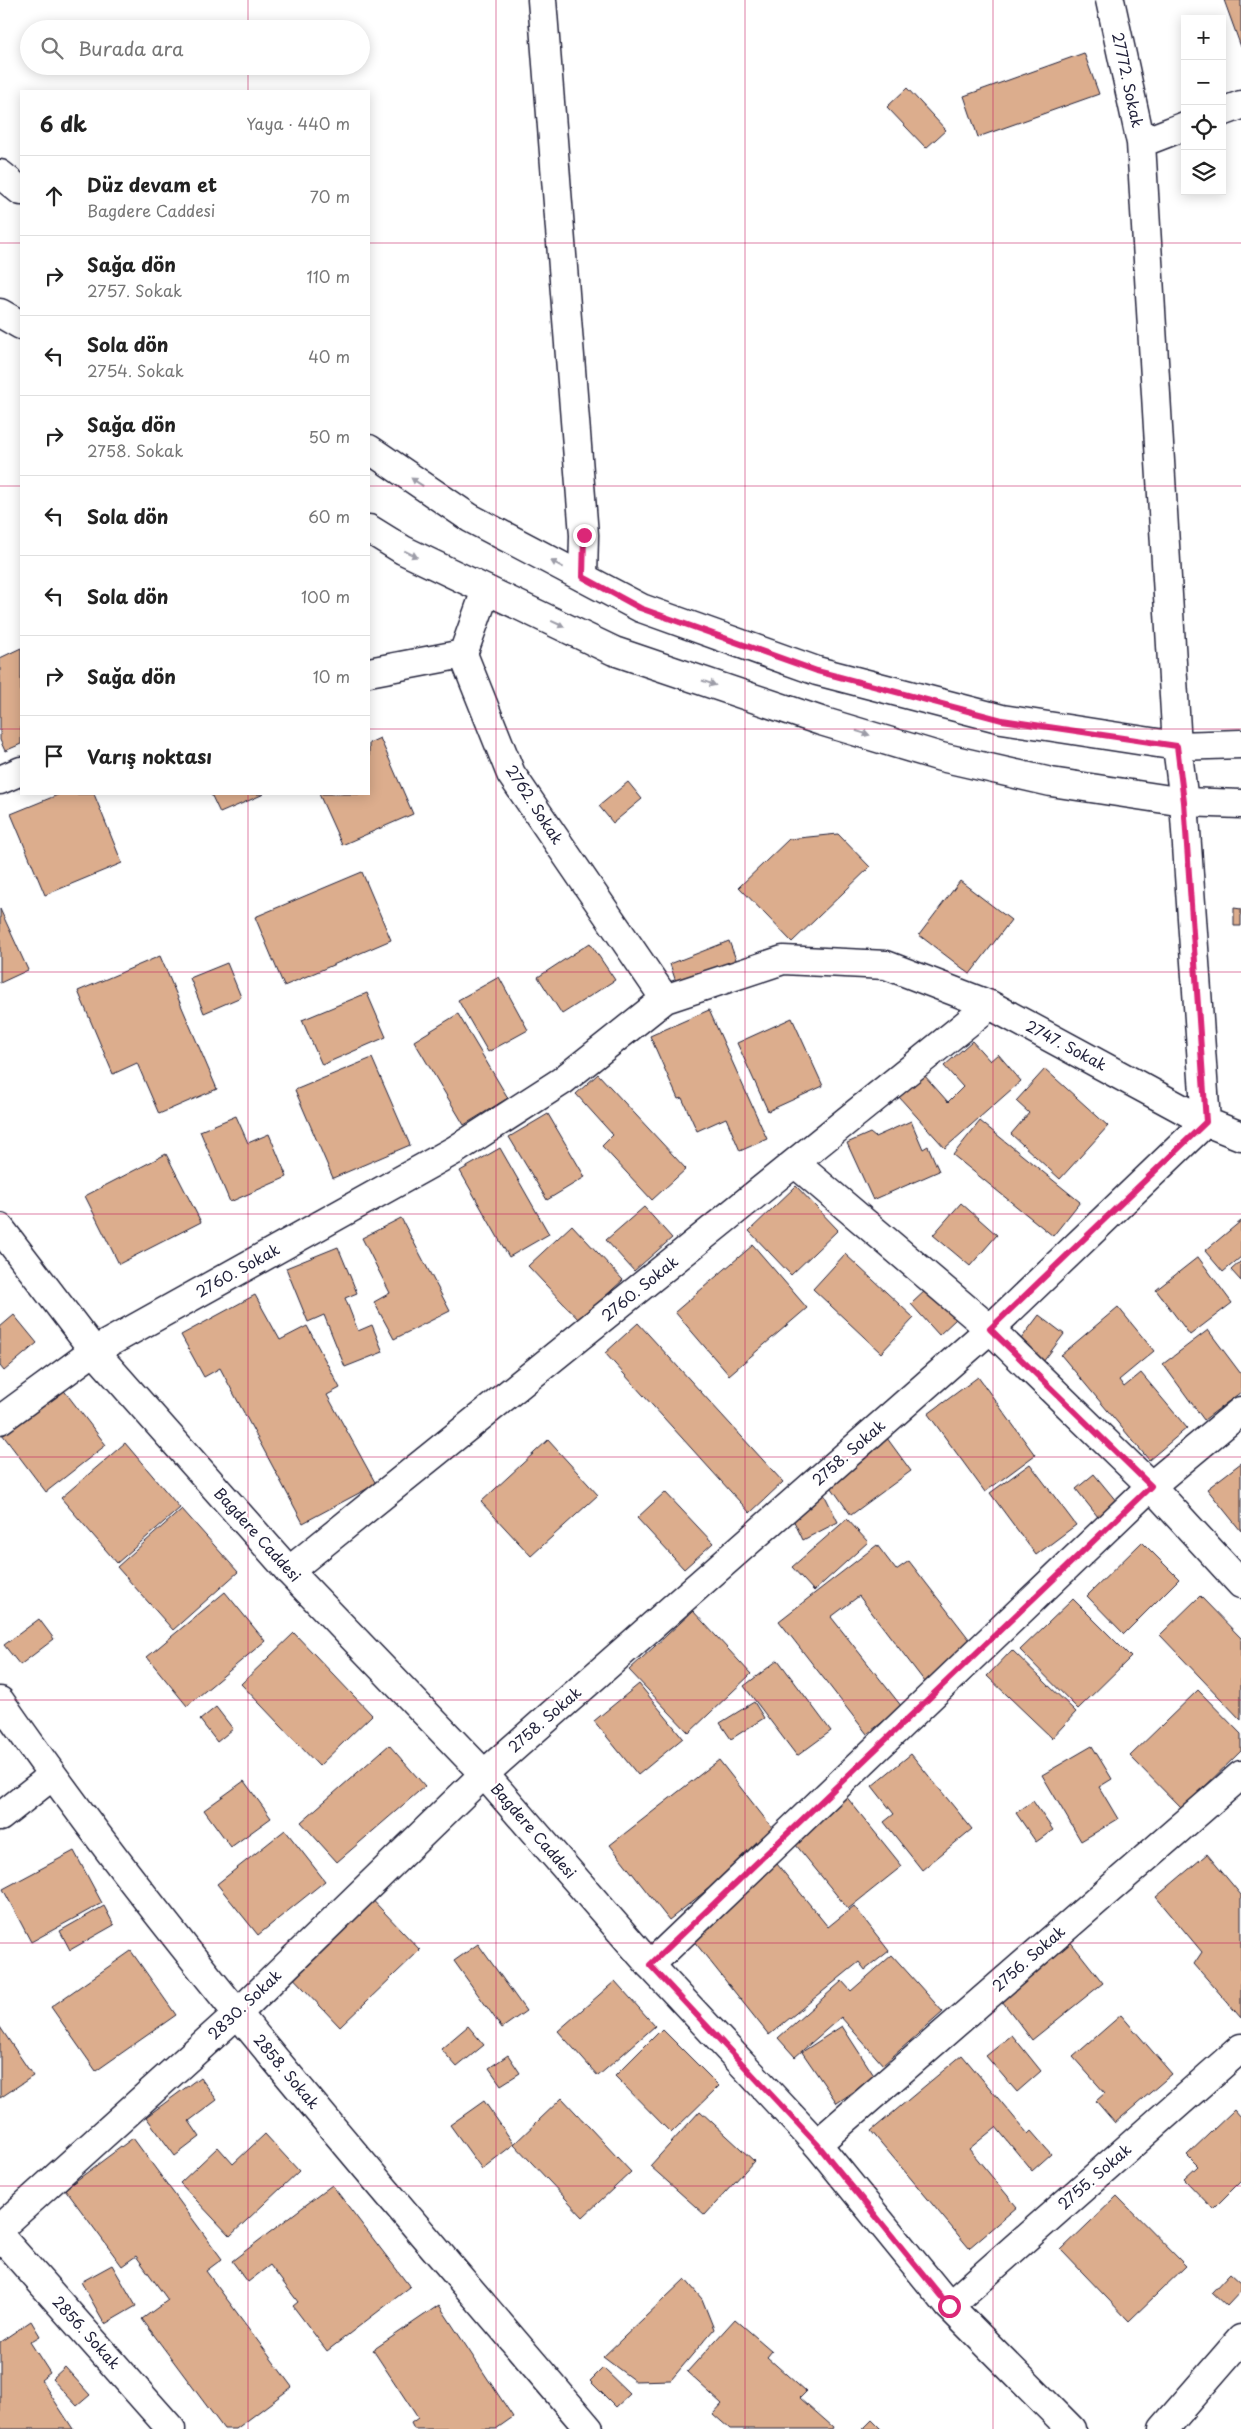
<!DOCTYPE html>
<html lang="tr">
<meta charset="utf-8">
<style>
:root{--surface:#fff;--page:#f6f6f6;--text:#222;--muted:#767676;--line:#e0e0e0}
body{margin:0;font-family:"Playpen Sans",sans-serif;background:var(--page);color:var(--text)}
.controls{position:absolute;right:15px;top:15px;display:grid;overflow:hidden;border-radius:0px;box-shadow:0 2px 12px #0003}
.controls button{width:45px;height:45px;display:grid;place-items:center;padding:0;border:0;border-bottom:1px solid var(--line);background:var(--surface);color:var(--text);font:25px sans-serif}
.stop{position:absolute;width:15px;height:15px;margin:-11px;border:4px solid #db2777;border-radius:50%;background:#fff}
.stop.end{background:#db2777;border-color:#fff;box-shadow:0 1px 5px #0008}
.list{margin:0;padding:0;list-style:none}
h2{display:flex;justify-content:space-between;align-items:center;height:65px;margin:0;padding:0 20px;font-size:21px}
h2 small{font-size:16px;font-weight:400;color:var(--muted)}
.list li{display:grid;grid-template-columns:32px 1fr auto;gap:15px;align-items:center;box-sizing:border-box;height:80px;padding:0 20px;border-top:1px solid var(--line)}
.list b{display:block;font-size:19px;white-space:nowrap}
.list p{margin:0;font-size:16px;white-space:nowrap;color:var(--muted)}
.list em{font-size:16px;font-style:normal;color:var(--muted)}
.icon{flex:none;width:28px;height:28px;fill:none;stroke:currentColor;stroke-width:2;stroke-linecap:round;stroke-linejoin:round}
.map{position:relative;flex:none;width:1241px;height:2429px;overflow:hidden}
.search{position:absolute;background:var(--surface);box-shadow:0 2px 12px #0003;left:20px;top:20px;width:350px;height:55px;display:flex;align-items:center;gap:12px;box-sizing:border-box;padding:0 18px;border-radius:28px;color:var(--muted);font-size:19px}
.panel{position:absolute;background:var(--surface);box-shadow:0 2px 12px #0003;left:20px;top:90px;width:350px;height:705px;border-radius:0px}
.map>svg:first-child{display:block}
</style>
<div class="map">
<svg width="1241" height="2429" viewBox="0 0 1241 2429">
<rect width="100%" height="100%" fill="#fff"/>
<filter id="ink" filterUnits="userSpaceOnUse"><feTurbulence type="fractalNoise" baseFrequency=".02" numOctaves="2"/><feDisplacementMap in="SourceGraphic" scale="10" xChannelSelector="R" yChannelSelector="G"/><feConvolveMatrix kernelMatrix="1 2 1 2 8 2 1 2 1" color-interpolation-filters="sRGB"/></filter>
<g filter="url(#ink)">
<!-- building -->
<path fill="#dcad8d" stroke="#22223b" d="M1224 0H1241V47Z
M1084 53 1099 94 978 137 964 96Z
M907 88 946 130 926 148 887 107Z
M21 648V744L5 751 0 740V658Z
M380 738 413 814 342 845 319 794H369V743Z
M628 782 642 799 613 823 599 806Z
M60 794H94L122 863 45 895 11 814Z
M211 794H264L220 813Z
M838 834 870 867 792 942 739 887 789 839Z
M362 872 391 940 284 986 255 917Z
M960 881 1011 920 970 974 919 935Z
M1234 908 1241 909V926H1234Z
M0 909 28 970 0 983Z
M729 941 737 962 677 985 670 964Z
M590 943 615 980 562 1014 538 977Z
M160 956 217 1089 159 1114 137 1063 113 1074 78 991Z
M227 963 241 997 204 1013 190 978Z
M499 977 528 1030 488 1052 458 1000Z
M367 993 386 1037 322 1065 302 1020Z
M709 1010 767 1139 740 1151 726 1118 697 1131 682 1098 678 1099 650 1036Z
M458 1014 508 1098 464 1125 414 1041Z
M792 1018 823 1086 768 1111 737 1043Z
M972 1041 990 1061 998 1054 1021 1081 945 1148 899 1097 924 1075 948 1102 963 1087 944 1066Z
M372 1058 410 1145 333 1178 295 1090Z
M1045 1069 1108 1126 1060 1179 1011 1134 1029 1113 1016 1101Z
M598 1074 686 1169 652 1200 602 1146 613 1135 576 1094Z
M548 1114 585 1177 547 1200 509 1137Z
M236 1116 248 1143 269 1134 287 1177 230 1202 200 1131Z
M911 1121 923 1149 928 1146 939 1171 873 1200 847 1143 870 1133 875 1137Z
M980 1121 1080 1202 1053 1236 953 1155Z
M500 1148 549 1234 509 1257 460 1171Z
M166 1154 201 1222 119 1264 85 1196Z
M796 1186 838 1230 791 1275 749 1231Z
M961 1203 997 1235 970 1266 933 1235Z
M644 1207 672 1238 634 1271 606 1240Z
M401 1218 450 1311 394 1339 374 1302 390 1293 362 1238Z
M1241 1221V1257L1223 1272 1205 1251Z
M572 1225 623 1280 579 1320 528 1266Z
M753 1245 807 1308 729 1375 675 1312Z
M338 1247 357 1293 345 1298 358 1331 372 1325 383 1352 345 1367 324 1315 308 1322 286 1268Z
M845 1254 914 1318 881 1353 813 1289Z
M1198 1257 1232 1303 1190 1335 1156 1290Z
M1241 1261V1281L1231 1270Z
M928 1288 956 1319 939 1335 911 1304Z
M255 1295 280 1340 307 1326 340 1388 327 1395 376 1484 303 1523 220 1368 204 1377 181 1335Z
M1118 1307 1154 1351 1119 1380 1124 1387 1141 1373 1187 1428 1149 1460 1061 1355Z
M14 1315 37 1343 4 1371 0 1366V1327Z
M1039 1315 1064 1334 1043 1362 1018 1343Z
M638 1323 783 1482 750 1513 605 1353Z
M1208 1330 1241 1374V1392L1204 1420 1163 1364Z
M978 1377 1035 1455 985 1492 928 1414Z
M62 1388 106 1445 46 1492 2 1434Z
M884 1434 911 1471 851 1515 824 1477Z
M548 1440 598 1495 531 1556 481 1502Z
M125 1443 180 1508 117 1563 61 1498Z
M1241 1463V1531L1207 1489Z
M1030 1464 1076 1525 1036 1555 990 1493Z
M1094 1474 1117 1502 1098 1517 1076 1489Z
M665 1492 713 1543 684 1569 637 1518Z
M824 1494 838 1522 803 1540 789 1511Z
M182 1509 238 1572 173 1630 117 1567Z
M847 1519 868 1542 814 1591 792 1567Z
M1142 1542 1179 1579 1124 1634 1087 1596Z
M877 1545 896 1570 909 1561 973 1644 925 1682 859 1596 831 1617 902 1707 867 1734 779 1621Z
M225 1592 265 1641 187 1706 147 1657Z
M1200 1596 1241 1638V1720L1160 1635Z
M1073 1599 1131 1657 1078 1709 1020 1650Z
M693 1611 751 1674 689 1733 629 1670Z
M39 1619 54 1639 20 1665 4 1645Z
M294 1633 372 1715 319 1766 241 1684Z
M1012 1650 1076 1712 1052 1738 987 1676Z
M778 1660 831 1731 797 1756 744 1686Z
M639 1684 683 1738 638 1775 594 1721Z
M1198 1690 1241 1734V1751L1182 1809 1130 1756Z
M754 1702 764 1718 731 1739 720 1723Z
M216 1707 233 1729 217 1742 200 1720Z
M389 1745 425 1786 337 1862 301 1822Z
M1092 1746 1112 1779 1099 1787 1118 1819 1081 1841 1042 1775Z
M911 1754 972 1829 922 1870 884 1822 894 1814 872 1786Z
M719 1760 777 1834 669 1920 610 1845Z
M244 1781 271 1818 231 1847 204 1810Z
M845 1795 902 1866 848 1909 791 1839Z
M1033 1801 1053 1830 1036 1842 1016 1813Z
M285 1830 325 1881 258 1935 217 1884Z
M74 1851 102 1903 31 1942 3 1889Z
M1207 1854 1241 1895V2018L1194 1964 1202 1952 1156 1897Z
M777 1864 828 1927 854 1906 889 1951 865 1970 859 1962 769 2035 689 1935Z
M365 1892 420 1950 340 2027 285 1969Z
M104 1906 114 1925 70 1950 60 1931Z
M1069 1940 1103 1983 1032 2040 999 1997Z
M478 1944 526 2011 502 2028 454 1961Z
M131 1951 176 2015 96 2071 51 2007Z
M892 1955 943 2012 883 2065 841 2017 795 2057 778 2038 842 1981 851 1991Z
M615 1981 655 2026 598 2076 558 2031Z
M1121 2015 1172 2074 1115 2123 1096 2101 1105 2093 1073 2057Z
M468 2026 484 2045 457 2067 441 2049Z
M842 2026 875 2077 837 2103 802 2052Z
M0 2027 33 2076 0 2098Z
M662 2029 719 2086 671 2133 615 2076Z
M1012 2035 1041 2071 1017 2092 986 2056Z
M508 2055 520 2073 501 2085 489 2068Z
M962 2055 1028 2134 1031 2131 1051 2154 1032 2171 996 2127 969 2149 1017 2207 969 2248 871 2131Z
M200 2077 217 2100 189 2121 200 2137 175 2156 146 2117Z
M562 2098 631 2172 583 2217 514 2144Z
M484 2101 514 2144 482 2169 450 2125Z
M1234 2110 1241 2118V2181L1213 2209 1184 2179 1198 2166 1187 2155Z
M700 2111 754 2161 705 2215 650 2166Z
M265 2134 299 2171 230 2236 180 2183 218 2147 233 2164Z
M133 2138 222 2259 206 2271 292 2387 236 2429H224L142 2319 168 2300 136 2256 122 2266 65 2189Z
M332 2185 410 2287 327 2351 293 2306 298 2302 270 2265 248 2282 232 2261Z
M1117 2196 1186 2266 1129 2321 1061 2250Z
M112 2265 136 2306 105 2324 81 2282Z
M1230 2273 1241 2283V2291L1227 2306 1212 2292Z
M685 2279 702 2299 714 2329 671 2380 635 2381 603 2357Z
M439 2305 513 2417 496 2429H414L411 2423 418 2418 373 2350Z
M735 2319 772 2351 767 2357 806 2392 800 2398 833 2427 832 2429H730L713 2414 722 2404 687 2372Z
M31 2321 40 2336 30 2342 50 2373 41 2380 73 2429H0V2342Z
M65 2367 90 2395 77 2406 52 2379Z
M603 2368 630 2394 616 2407 590 2381Z
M872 2420 881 2429H863Z"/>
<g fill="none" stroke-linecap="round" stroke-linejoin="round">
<!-- minor casing -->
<g stroke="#22223b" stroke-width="31">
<path id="minor" d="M542 0 584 535 583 577
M1222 112 1241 105
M1141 143 1185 126
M463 654 486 590
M369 672 463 654 511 774 665 999
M0 780 21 771
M796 1164 990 1329 1151 1486 1241 1584
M0 1420 94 1351 455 1150 562 1081 665 999 783 960 886 965 990 1005 1206 1122 1241 1136
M289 1571 990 1005
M0 1701C178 1957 387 2191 589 2429
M0 1817 52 1776
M650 1965 1151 1486 1241 1411
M817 2144 1241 1775
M0 2228 237 2014 484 1774 990 1329 1206 1122 1184 802 1177 746 1141 143 1110 0
M0 2236 171 2429
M949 2306 1241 2048
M1163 2429 1241 2339"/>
</g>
<!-- secondary casing -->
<g stroke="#22223b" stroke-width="31">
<path id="secondary" d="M0 174 21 191
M0 313 21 325
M369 449 470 518 641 608 817 671 1002 719 1177 746 1241 744
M369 529 403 550 614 651 821 721 941 757 1051 782 1184 802 1241 804
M0 1228 94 1351 289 1571 484 1774 650 1965 817 2144 949 2306 1071 2429"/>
</g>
<!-- minor -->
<use href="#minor" stroke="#fff" stroke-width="28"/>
<!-- secondary -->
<use href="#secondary" stroke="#fff" stroke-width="28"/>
</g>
<!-- one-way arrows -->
<defs><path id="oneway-solid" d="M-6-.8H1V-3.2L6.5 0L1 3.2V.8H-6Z" transform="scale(1.25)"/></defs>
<g fill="#9c9ca7">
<use href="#oneway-solid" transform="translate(417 482) rotate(-146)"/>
<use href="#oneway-solid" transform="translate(411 554) rotate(26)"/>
<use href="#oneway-solid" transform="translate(557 564) rotate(-152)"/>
<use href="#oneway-solid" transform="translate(558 624) rotate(25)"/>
<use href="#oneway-solid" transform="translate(709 683) rotate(19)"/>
<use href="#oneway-solid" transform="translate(863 733) rotate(17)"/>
</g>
</g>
<g fill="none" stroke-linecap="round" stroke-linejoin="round" filter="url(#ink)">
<!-- route -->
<path stroke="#db2777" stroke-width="6" d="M584 535 583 577 640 608 817 671 1002 720 1177 746 1184 802 1206 1122 990 1329 1151 1486 650 1965 817 2144 949 2306"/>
</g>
<!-- grid -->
<path fill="none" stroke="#c2185b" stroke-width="1" stroke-opacity="0.55" d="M248 0V29M496 0V2429M745 0V2429M993 0V2429M248 66V91M0 243H21M369 243H1241M0 486H21M369 486H1241M0 729H21M369 729H1241M248 794V2429M0 972H1241M0 1214H1241M0 1457H1241M0 1700H1241M0 1943H1241M0 2186H1241"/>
<g text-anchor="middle" stroke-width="4" stroke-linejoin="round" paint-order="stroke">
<!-- street labels -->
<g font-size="15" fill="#22223b" stroke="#fff">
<text transform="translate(1127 80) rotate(78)" y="5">27772. Sokak</text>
<text transform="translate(534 805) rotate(57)" y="5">2762. Sokak</text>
<text transform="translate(1066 1046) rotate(28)" y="5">2747. Sokak</text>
<text transform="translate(238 1271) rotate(-29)" y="5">2760. Sokak</text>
<text transform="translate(640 1289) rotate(-39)" y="5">2760. Sokak</text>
<text transform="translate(849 1453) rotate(-41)" y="5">2758. Sokak</text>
<text transform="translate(257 1535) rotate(48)" y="5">Bagdere Caddesi</text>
<text transform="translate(545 1720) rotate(-41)" y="5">2758. Sokak</text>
<text transform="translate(533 1831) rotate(49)" y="5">Bagdere Caddesi</text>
<text transform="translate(1029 1959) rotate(-41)" y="5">2756. Sokak</text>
<text transform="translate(245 2005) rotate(-43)" y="5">2830. Sokak</text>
<text transform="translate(286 2072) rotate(50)" y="5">2858. Sokak</text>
<text transform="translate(1095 2177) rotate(-41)" y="5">2755. Sokak</text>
<text transform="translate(86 2333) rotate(48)" y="5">2856. Sokak</text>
</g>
</g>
</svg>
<div class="controls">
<button>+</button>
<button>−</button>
<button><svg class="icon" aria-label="locate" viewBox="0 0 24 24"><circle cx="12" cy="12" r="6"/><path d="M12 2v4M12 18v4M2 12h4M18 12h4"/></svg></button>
<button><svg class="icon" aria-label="layers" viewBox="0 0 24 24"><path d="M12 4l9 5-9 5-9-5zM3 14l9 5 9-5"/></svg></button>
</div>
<div class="stop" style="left:949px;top:2306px"></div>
<div class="stop end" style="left:584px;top:535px"></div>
<div class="search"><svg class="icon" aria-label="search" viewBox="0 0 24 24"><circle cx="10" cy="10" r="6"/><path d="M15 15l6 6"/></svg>Burada ara</div>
<section class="panel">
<h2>6 dk<small>Yaya · 440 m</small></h2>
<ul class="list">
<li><svg class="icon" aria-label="ahead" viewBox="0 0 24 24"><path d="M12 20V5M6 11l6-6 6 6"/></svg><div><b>Düz devam et</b><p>Bagdere Caddesi</p></div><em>70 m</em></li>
<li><svg class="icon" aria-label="right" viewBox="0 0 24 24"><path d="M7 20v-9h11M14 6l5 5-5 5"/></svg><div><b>Sağa dön</b><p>2757. Sokak</p></div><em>110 m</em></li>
<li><svg class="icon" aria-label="left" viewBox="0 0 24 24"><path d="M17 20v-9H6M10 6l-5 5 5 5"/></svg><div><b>Sola dön</b><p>2754. Sokak</p></div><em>40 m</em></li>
<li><svg class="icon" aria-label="right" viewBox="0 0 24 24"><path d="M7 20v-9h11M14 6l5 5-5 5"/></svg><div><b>Sağa dön</b><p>2758. Sokak</p></div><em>50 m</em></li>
<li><svg class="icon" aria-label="left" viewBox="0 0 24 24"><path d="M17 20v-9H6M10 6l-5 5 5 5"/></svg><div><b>Sola dön</b></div><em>60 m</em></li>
<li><svg class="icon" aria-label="left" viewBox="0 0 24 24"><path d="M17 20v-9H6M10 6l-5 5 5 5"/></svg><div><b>Sola dön</b></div><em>100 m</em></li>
<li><svg class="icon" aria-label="right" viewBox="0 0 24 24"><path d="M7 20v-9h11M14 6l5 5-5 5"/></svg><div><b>Sağa dön</b></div><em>10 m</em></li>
<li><svg class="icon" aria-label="arrive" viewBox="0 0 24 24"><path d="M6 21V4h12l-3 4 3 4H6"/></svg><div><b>Varış noktası</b></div></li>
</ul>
</section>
</div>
